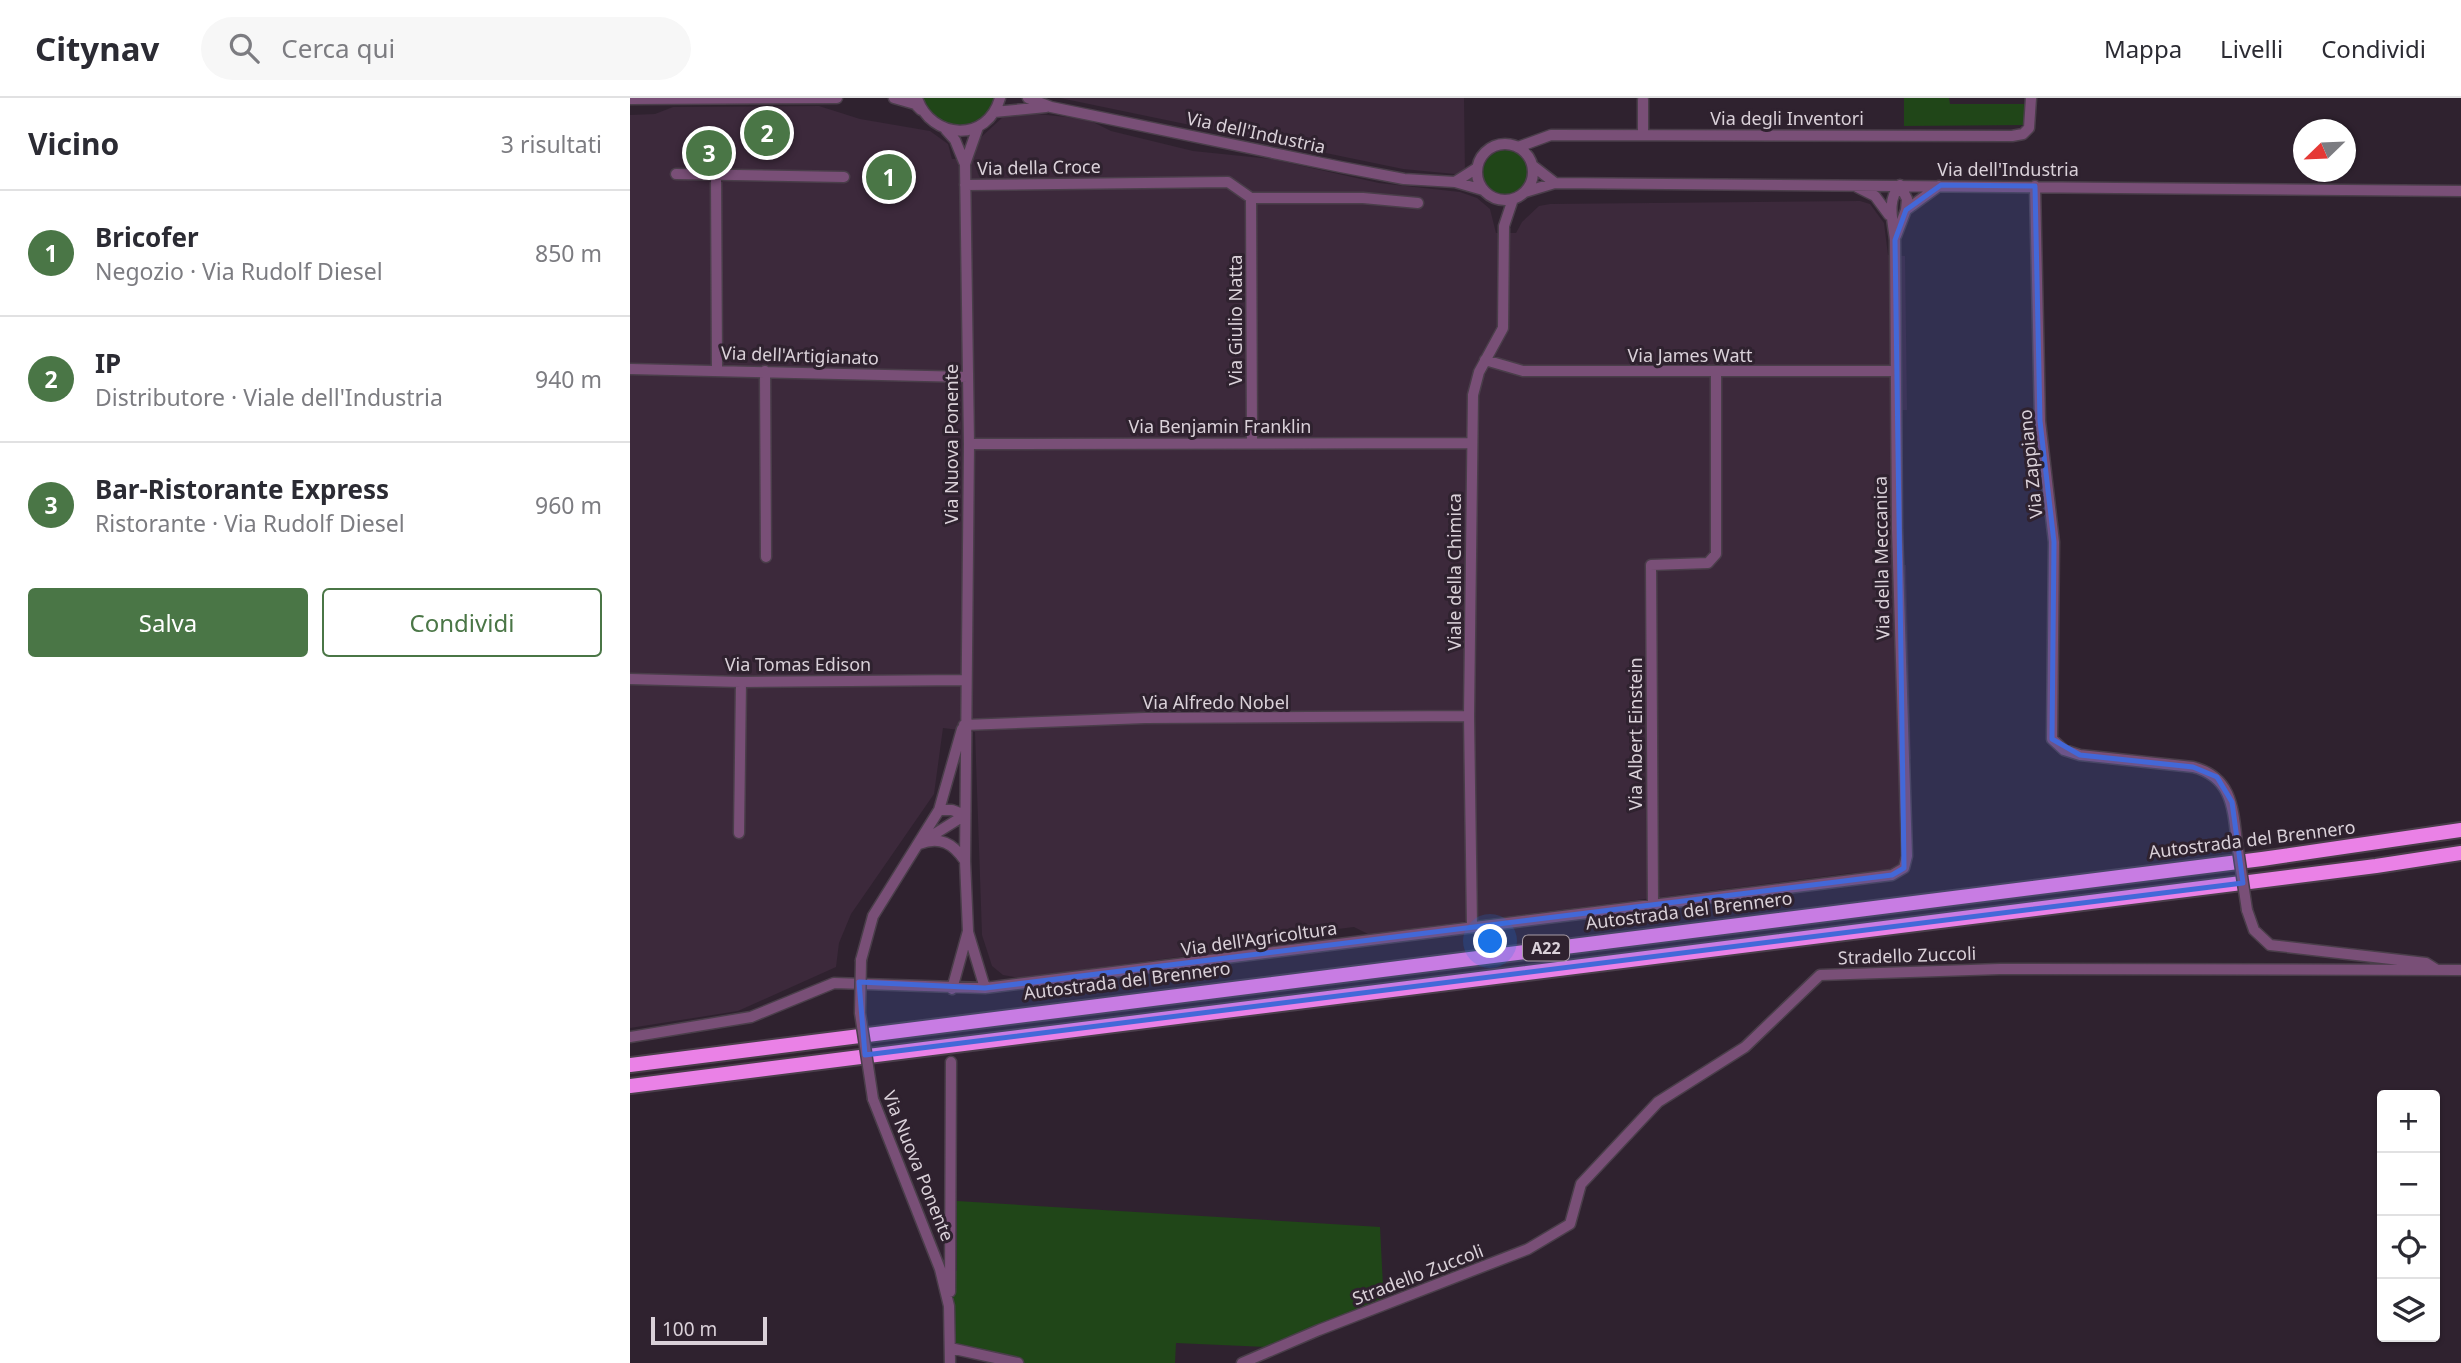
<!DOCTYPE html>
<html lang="it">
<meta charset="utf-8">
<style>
:root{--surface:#fff;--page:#f7f7f7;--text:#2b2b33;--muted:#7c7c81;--line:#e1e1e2;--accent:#4a7646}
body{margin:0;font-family:"Noto Sans",sans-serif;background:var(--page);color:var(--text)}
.controls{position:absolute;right:21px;bottom:21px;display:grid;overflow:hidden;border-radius:7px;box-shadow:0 2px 5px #0004}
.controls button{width:63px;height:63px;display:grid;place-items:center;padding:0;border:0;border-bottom:2px solid var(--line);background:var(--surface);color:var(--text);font:35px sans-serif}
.compass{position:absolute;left:1663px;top:21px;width:63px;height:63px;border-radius:50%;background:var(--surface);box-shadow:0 2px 5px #0004;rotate:247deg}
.scale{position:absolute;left:21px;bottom:18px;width:116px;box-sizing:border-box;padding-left:7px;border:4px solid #dad1d9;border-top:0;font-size:19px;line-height:24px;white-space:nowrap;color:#dad1d9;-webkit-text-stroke:5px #2f222f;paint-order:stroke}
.you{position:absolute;left:861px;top:844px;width:24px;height:24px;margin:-18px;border:5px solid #fff;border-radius:50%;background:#1a73e8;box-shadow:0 0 0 10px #1a73e833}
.badge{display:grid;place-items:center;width:46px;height:46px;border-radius:50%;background:var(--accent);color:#fff;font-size:23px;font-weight:700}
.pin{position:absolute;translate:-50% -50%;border:4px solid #fff;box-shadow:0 2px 7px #0006}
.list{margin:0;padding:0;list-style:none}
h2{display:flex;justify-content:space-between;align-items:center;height:91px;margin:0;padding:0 28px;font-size:30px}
h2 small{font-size:23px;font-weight:400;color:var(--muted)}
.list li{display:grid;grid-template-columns:46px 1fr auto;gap:21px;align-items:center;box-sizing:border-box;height:126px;padding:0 28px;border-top:2px solid var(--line)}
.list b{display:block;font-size:26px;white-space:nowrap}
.list p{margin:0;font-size:23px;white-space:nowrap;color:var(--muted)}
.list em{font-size:23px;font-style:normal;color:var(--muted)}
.actions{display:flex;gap:14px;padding:21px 28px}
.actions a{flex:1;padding:16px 0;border:2px solid var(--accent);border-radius:7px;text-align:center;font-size:24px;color:var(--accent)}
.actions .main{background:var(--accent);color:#fff}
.icon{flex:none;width:38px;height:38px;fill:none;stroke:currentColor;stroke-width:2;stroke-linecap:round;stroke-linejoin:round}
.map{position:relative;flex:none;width:1831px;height:1265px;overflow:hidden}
header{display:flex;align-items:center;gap:42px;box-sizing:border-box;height:98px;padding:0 35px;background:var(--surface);border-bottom:2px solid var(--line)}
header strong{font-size:33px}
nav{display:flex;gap:38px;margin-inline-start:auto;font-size:24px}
.search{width:490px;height:63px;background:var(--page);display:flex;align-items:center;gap:18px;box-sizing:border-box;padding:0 24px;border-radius:38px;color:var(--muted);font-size:26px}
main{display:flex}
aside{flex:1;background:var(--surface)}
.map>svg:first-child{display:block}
</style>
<header>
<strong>Citynav</strong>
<div class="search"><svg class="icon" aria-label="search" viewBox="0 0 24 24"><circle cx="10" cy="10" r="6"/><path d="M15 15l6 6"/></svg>Cerca qui</div>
<nav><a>Mappa</a><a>Livelli</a><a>Condividi</a></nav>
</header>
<main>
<aside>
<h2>Vicino<small>3 risultati</small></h2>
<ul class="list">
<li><span class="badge">1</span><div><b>Bricofer</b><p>Negozio · Via Rudolf Diesel</p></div><em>850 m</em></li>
<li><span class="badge">2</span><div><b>IP</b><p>Distributore · Viale dell'Industria</p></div><em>940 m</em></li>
<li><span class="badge">3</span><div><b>Bar-Ristorante Express</b><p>Ristorante · Via Rudolf Diesel</p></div><em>960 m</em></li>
</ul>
<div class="actions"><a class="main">Salva</a><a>Condividi</a></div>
</aside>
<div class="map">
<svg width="1831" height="1265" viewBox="0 0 1831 1265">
<rect width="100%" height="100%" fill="#2f222f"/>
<!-- built -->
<path fill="#3c293b" d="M430 0H834L835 77 773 71Z
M189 8 230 21 300 33 318 46 322 61 344 60 348 42 374 18 396 15 457 21 481 33 563 53 641 61 749 85 830 94 847 100 860 111 866 135H886L892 124 909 108 920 106 1230 103 1240 106 1254 125 1258 157 1275 158 1277 312H1268L1267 467H1276L1281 661H1274L1276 773 1221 775 738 836 724 829 604 844 594 853 389 880 373 877 362 868 352 837 345 634 313 630 304 696 221 816 209 845 206 869 108 913 0 930V17L25 16 43 9Z"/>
<!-- green -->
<path fill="#204618" d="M293 0H364C353 36 303 36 293 0Z
M1274 0H1319L1320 6H1397V27L1274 28Z
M853 75a23 23 0 1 1 46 0a23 23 0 1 1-46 0Z
M327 1103 750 1129 754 1208 657 1250 546 1245 545 1265H382L316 1246 318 1173H327Z"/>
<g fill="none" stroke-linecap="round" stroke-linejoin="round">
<!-- minor casing -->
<g stroke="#4a3e4a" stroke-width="13">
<path id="minor" d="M264 0 285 6 291 12
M287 0C301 42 358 45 370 0
M398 0 421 9 711 69 774 81 825 84 853 92
M0 1 207 0
M1013 2V37
M364 14 416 9
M316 32 325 42 334 64
M847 74a28 28 0 1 1 56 0a28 28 0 1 1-56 0Z
M888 49 921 37 1382 38 1393 36 1399 30 1401 0
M903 68 925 85
M46 76 214 79
M86 78 87 271
M825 84 847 70
M335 87 598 84 621 100
M1405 88 1410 323 1424 444 1422 641 1434 652 1450 657 1563 669C1602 679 1603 710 1607 745
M1227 89 1245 98 1259 117
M895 94 925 85 1831 93
M621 100 622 344
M621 100H733L788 105
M1266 138 1276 112 1309 88
M855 262 893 273H1266
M0 271 338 279
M135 273 136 459
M339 346 841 345
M0 581 111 584 336 582
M334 627 515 620 839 618
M309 712H322L335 717
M109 735 111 584
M295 742 335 717
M289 746C310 738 323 745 335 763
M1023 806 1021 467 1078 465 1086 456V273
M1617 812 1624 832 1640 847 1796 865 1807 872
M842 828 839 618 843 297 849 274 873 230 874 128 883 101
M338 834 355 890
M231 862 243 818 309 712 332 631
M322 891 338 833 335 763 339 346 335 66 348 29
M0 939 121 919 204 885 355 890 1262 777 1274 770 1277 758 1267 432 1265 142C1263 123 1256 103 1270 87L1277 101 1276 112
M243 1001 310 1171 319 1208 320 1265
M320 1194 321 964
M320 1250 388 1265
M612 1265 689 1232 898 1151 940 1126 951 1086 1028 1004 1115 949 1190 877 1370 871 1831 872"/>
</g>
<!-- highway casing -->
<g stroke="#4a3e4a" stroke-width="18">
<path id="highway" d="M0 967 1632 761 1831 732
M0 988 1746 768 1831 755"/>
</g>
<!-- minor -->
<use href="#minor" stroke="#794f77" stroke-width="10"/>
<!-- highway -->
<use href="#highway" stroke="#ea81e6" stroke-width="14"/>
<!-- minor-bridge casing -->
<g stroke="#4a3e4a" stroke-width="13" stroke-linecap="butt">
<path id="minor-bridge" d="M1607 745 1617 812
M231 862 230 915 243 1001"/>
</g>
<!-- minor-bridge -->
<use href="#minor-bridge" stroke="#794f77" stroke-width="10"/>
</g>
<!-- marked area -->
<path fill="#4368d8" fill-opacity="0.2" stroke="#4368d8" stroke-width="5" stroke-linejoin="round" d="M1311 87 1405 88 1410 323 1424 444 1422 641 1450 657 1563 669 1587 679 1602 704 1613 785 235 957 229 884 355 890 1262 777 1274 770 1265 142 1276 112Z"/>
<g text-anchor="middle" stroke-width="6" stroke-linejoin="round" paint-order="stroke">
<!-- shield labels -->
<rect fill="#2f222f" stroke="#a79ca6" stroke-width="2" x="893" y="837.5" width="46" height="25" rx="5"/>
<g font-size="16" font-weight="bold" fill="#dad1d9">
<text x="916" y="856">A22</text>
</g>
<!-- street labels -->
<g font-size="18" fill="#dad1d9" stroke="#2f222f">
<text x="1157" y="27">Via degli Inventori</text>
<text transform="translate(626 35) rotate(12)" y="6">Via dell'Industria</text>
<text transform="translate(409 70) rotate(-1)" y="6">Via della Croce</text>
<text x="1378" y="78">Via dell'Industria</text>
<text transform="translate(606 222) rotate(-90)" y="6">Via Giulio Natta</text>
<text transform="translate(170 258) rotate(2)" y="6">Via dell'Artigianato</text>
<text x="1060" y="264">Via James Watt</text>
<text x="590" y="335">Via Benjamin Franklin</text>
<text transform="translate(322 346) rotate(-90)" y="6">Via Nuova Ponente</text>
<text transform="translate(1401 366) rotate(-96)" y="6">Via Zappiano</text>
<text transform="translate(1252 460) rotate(-91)" y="6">Via della Meccanica</text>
<text transform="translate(825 474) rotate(-90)" y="6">Viale della Chimica</text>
<text x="168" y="573">Via Tomas Edison</text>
<text x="586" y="611">Via Alfredo Nobel</text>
<text transform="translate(1006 636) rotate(-90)" y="6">Via Albert Einstein</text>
<text transform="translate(1622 742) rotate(-7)" y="6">Autostrada del Brennero</text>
<text transform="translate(1059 813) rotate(-7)" y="6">Autostrada del Brennero</text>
<text transform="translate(629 841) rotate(-8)" y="6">Via dell'Agricoltura</text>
<text transform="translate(1277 858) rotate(-2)" y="6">Stradello Zuccoli</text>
<text transform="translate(497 883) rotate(-7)" y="6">Autostrada del Brennero</text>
<text transform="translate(288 1068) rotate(68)" y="6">Via Nuova Ponente</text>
<text transform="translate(788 1177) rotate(-21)" y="6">Stradello Zuccoli</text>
</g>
</g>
</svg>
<div class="controls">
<button>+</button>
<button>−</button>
<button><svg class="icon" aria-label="locate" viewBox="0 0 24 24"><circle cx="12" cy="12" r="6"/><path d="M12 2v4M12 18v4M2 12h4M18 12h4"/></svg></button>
<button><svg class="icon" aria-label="layers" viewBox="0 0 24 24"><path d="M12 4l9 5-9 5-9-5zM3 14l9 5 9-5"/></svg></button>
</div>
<svg class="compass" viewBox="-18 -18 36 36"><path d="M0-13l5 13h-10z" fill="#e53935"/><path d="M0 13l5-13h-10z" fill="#7c7c81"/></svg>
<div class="scale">100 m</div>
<div class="you"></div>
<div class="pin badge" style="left:259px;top:79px">1</div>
<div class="pin badge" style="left:137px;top:35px">2</div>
<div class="pin badge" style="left:79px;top:55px">3</div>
</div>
</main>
